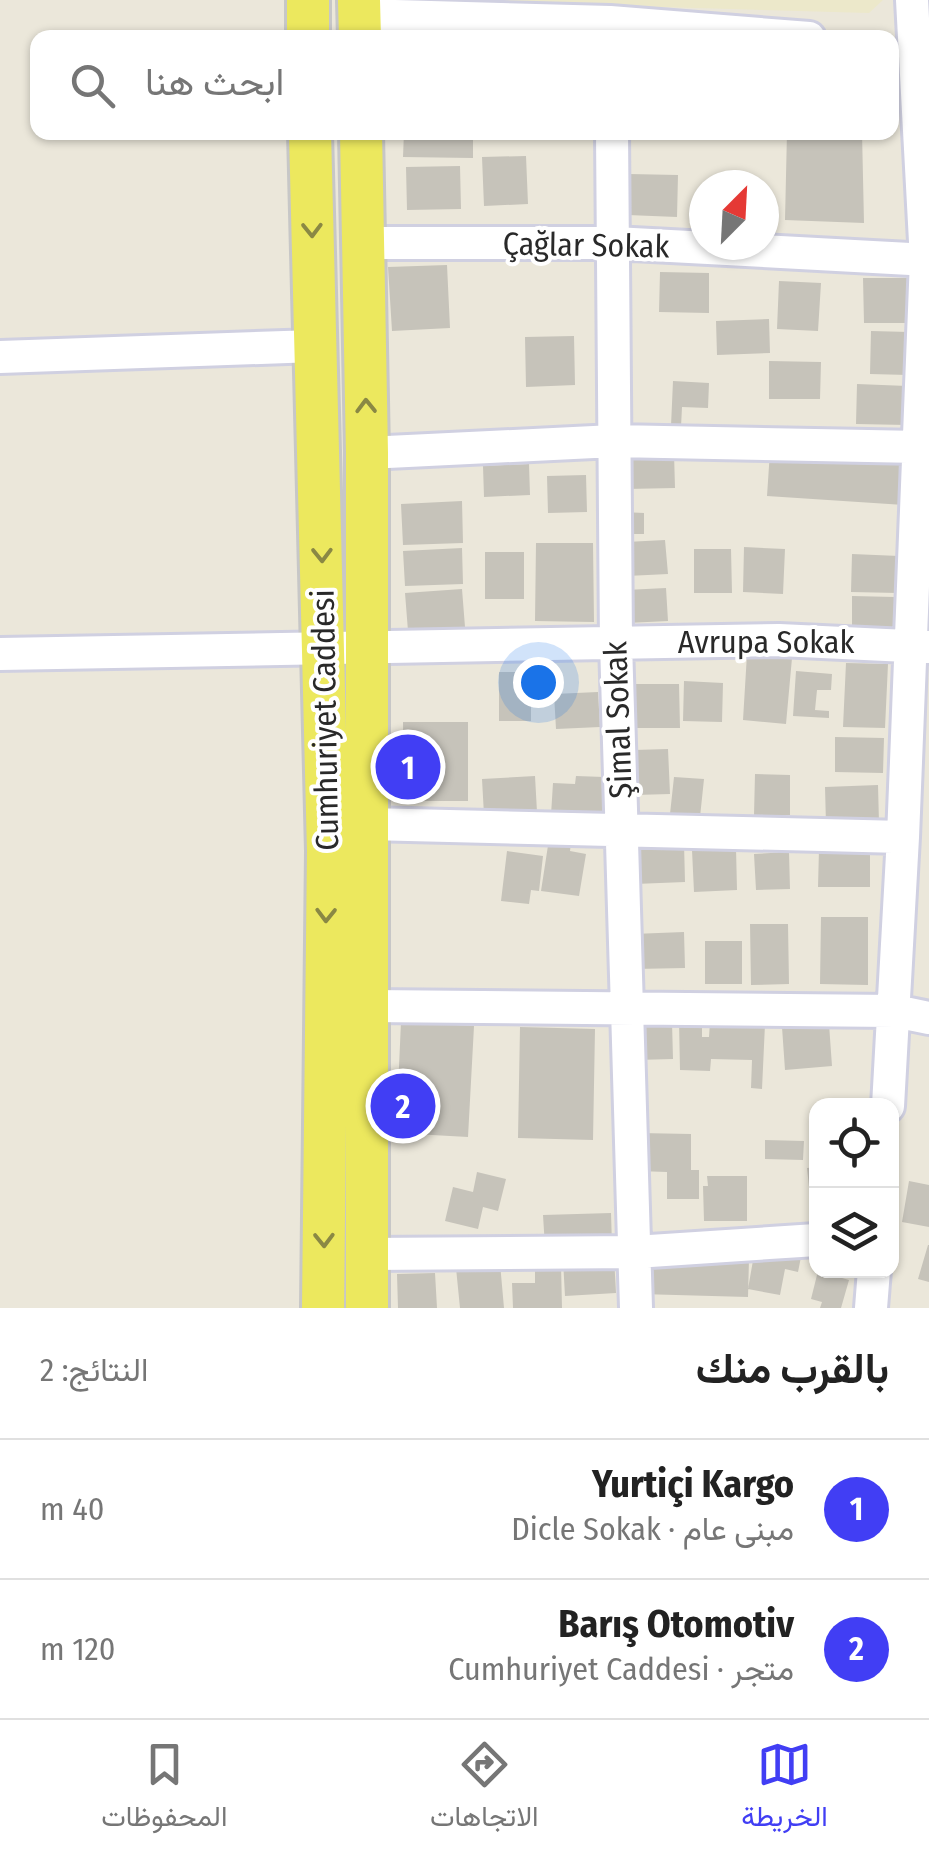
<!DOCTYPE html>
<html lang="ar">
<meta charset="utf-8">
<style>
:root{--surface:#fff;--page:#f6f6f6;--text:#222;--muted:#767676;--line:#e0e0e0;--accent:#413ef4}
body{margin:0;font-family:"Fira Sans Condensed",Vazirmatn,sans-serif;background:var(--page);color:var(--text);direction:rtl}
.controls{position:absolute;right:30px;bottom:30px;display:grid;overflow:hidden;border-radius:20px;box-shadow:0 2px 8px #0004}
.controls button{width:90px;height:90px;display:grid;place-items:center;padding:0;border:0;border-bottom:2px solid var(--line);background:var(--surface);color:var(--text);font:50px sans-serif}
.compass{position:absolute;left:689px;top:170px;width:90px;height:90px;border-radius:50%;background:var(--surface);box-shadow:0 2px 8px #0004;rotate:24deg}
.you{position:absolute;left:538px;top:682px;width:35px;height:35px;margin:-25px;border:8px solid #fff;border-radius:50%;background:#1a73e8;box-shadow:0 0 0 15px #1a73e833}
.badge{display:grid;place-items:center;width:65px;height:65px;border-radius:50%;background:var(--accent);color:#fff;font-size:32px;font-weight:700}
.pin{position:absolute;translate:-50% -50%;border:5px solid #fff;box-shadow:0 2px 10px #0006}
.list{margin:0;padding:0;list-style:none}
h2{display:flex;justify-content:space-between;align-items:center;height:130px;margin:0;padding:0 40px;font-size:42px}
h2 small{font-size:32px;font-weight:400;color:var(--muted)}
.list li{display:grid;grid-template-columns:65px 1fr auto;gap:30px;align-items:center;box-sizing:border-box;height:140px;padding:0 40px;border-top:2px solid var(--line)}
.list b{display:block;font-size:38px;white-space:nowrap}
.list p{margin:0;font-size:32px;white-space:nowrap;color:var(--muted)}
.list em{font-size:32px;font-style:normal;color:var(--muted)}
.icon{flex:none;width:55px;height:55px;fill:none;stroke:currentColor;stroke-width:2;stroke-linecap:round;stroke-linejoin:round}
.map{position:relative;flex:none;width:929px;height:1308px;overflow:hidden;direction:ltr}
.search{position:absolute;background:var(--surface);box-shadow:0 2px 8px #0004;left:30px;right:30px;top:30px;height:110px;display:flex;align-items:center;gap:25px;box-sizing:border-box;padding:0 35px;border-radius:20px;color:var(--muted);font-size:38px}
.sheet{height:410px;background:var(--surface)}
nav{display:flex;justify-content:space-around;align-items:center;box-sizing:border-box;height:140px;border-top:2px solid var(--line);background:var(--surface);font-size:28px;color:var(--muted)}
nav a{display:grid;justify-items:center;gap:5px}
nav .on{color:var(--accent)}
.map>svg:first-child{display:block}
</style>
<div class="map">
<svg width="929" height="1308" viewBox="0 0 929 1308">
<rect width="100%" height="100%" fill="#ebe7da"/>
<!-- education -->
<path fill="#ece8ca" d="M418 0H883L869 13Z"/>
<!-- building -->
<path fill="#c6c3ba" d="M404 132H473V158L403 157Z
M787 132H862L864 223 785 220Z
M526 156 528 204 484 206 482 157Z
M460 166 461 209 407 210 406 167Z
M629 174 678 175 677 217 628 215Z
M447 265 450 328 392 331 388 267Z
M660 272 709 273V313L659 312Z
M863 278H907L908 323H864Z
M779 281 821 283 818 331 777 329Z
M769 319 770 353 717 355 716 321Z
M871 331 909 332 908 375 870 374Z
M574 336 575 385 526 387 525 337Z
M769 361 821 362 820 399H769Z
M673 381 709 383 708 408 682 407 681 427 671 426Z
M857 384 907 386V425L856 424Z
M770 451 907 460 904 505 767 496Z
M674 453 675 488 626 489 625 455Z
M529 464 530 495 484 497 483 466Z
M586 475 587 512 548 513 547 476Z
M462 501 463 543 403 545 401 504Z
M623 512 644 513V534H622Z
M665 540 668 574 627 576 626 542Z
M536 543H593L594 622 535 621Z
M744 547 785 549 783 594 743 592Z
M462 548 463 584 405 586 403 551Z
M694 549H731L732 593H694Z
M485 552H524V599H485Z
M852 554 899 556 898 593 851 592Z
M666 588 668 621 627 623 626 590Z
M462 589 465 627 408 631 405 593Z
M852 596 895 597V633L852 632Z
M747 654 792 658 786 724 743 720Z
M846 663 888 664 885 728 843 727Z
M796 671 832 674 831 690H817L815 710 829 711V718L793 716Z
M499 672H531V721H499Z
M684 681 723 683 722 722 683 721Z
M634 684H679L680 728H628Z
M598 692 600 727 556 729 554 694Z
M403 722H468V801H404Z
M835 737 884 738 883 773 835 772Z
M668 749 670 794 635 795 634 750Z
M755 774 790 775V815H754Z
M535 776 537 812 484 815 482 779Z
M576 776 604 777 602 818 551 815 553 783 575 784Z
M674 777 704 779 700 817 670 814Z
M878 785 879 823 826 824 825 787Z
M549 839 571 843 570 851 586 854 579 896 541 891Z
M684 843 685 882 635 884 633 844Z
M736 848 737 890 694 892 692 850Z
M819 849H870V887H818Z
M507 851 543 856 539 891 531 890 529 904 501 901Z
M789 852 790 889 756 890 754 854Z
M821 917H868V985L820 984Z
M750 924H788L789 984 751 985Z
M684 932 685 968 635 969 633 934Z
M705 941H742V984H705Z
M679 1021H702V1037H709L710 1022 765 1024 762 1089 751 1088 752 1060 711 1059 710 1071 680 1070Z
M401 1022 474 1026 468 1137 396 1133Z
M672 1022 673 1059 636 1060 635 1024Z
M829 1024 832 1066 785 1070 782 1027Z
M520 1027 595 1029 593 1140 518 1138Z
M639 1133 691 1134V1170H699V1199H667V1172L638 1171Z
M765 1140 804 1141 803 1160 765 1159Z
M816 1167V1186L809 1187 807 1168Z
M477 1172 506 1179 498 1211 483 1207 478 1229 445 1221 453 1187 473 1192Z
M707 1176H747V1221H704L703 1186H708Z
M909 1181 929 1185V1227L902 1222Z
M611 1213 612 1245 545 1247 543 1215Z
M928 1245H929V1282L918 1279Z
M755 1249 801 1257 798 1272 785 1269 780 1295 748 1289Z
M641 1256 749 1259 748 1297 640 1294Z
M614 1257 616 1293 565 1296 563 1260Z
M500 1263 504 1308H460L456 1268Z
M535 1264H561L562 1308H513L512 1283H535Z
M818 1271 849 1280 841 1308H820L822 1302 811 1299Z
M435 1273 437 1308H398L397 1274Z"/>
<g fill="none" stroke-linecap="round" stroke-linejoin="round">
<!-- minor casing -->
<g stroke="#d0d0e1" stroke-width="38">
<path id="minor" d="M359 15 610 22 809 38
M612 132 616 643 636 1308
M362 243H614L929 260
M0 357 315 346
M367 453 614 441 921 447
M0 654 779 640 929 647
M368 824 903 837
M369 1006 895 1011 929 1018
M888 1106 903 837 926 260 912 0
M368 1254 635 1252 816 1240
M871 1308 874 1270"/>
</g>
<!-- major casing -->
<g stroke="#c7c7c7" stroke-width="48">
<path id="major" d="M308 0V38
M359 0 360 38
M310 132 328 851 323 1308
M361 132 367 453V1308"/>
</g>
<!-- minor -->
<use href="#minor" stroke="#fff" stroke-width="32"/>
<!-- major -->
<use href="#major" stroke="#ece85e" stroke-width="42"/>
</g>
<!-- one-way arrows -->
<defs><path id="oneway-chevron" d="M-2-3.5L2.5 0L-2 3.5" fill="none" stroke-width="1.6" stroke-linecap="round" stroke-linejoin="round" transform="scale(2.5)"/></defs>
<g stroke="#8a8844">
<use href="#oneway-chevron" transform="translate(312 230) rotate(89)"/>
<use href="#oneway-chevron" transform="translate(366 406) rotate(-91)"/>
<use href="#oneway-chevron" transform="translate(322 555) rotate(89)"/>
<use href="#oneway-chevron" transform="translate(326 915) rotate(91)"/>
<use href="#oneway-chevron" transform="translate(324 1240) rotate(89)"/>
</g>
<g text-anchor="middle" stroke-width="8" stroke-linejoin="round" paint-order="stroke">
<!-- street labels -->
<g font-size="32" fill="#292929" stroke="#fff">
<text transform="translate(586 245) rotate(1)" y="11">Çağlar Sokak</text>
<text x="766" y="653">Avrupa Sokak</text>
<text transform="translate(325 720) rotate(-91)" y="11">Cumhuriyet Caddesi</text>
<text transform="translate(618 720) rotate(-92)" y="11">Şimal Sokak</text>
</g>
</g>
</svg>
<div class="controls">
<button><svg class="icon" aria-label="locate" viewBox="0 0 24 24"><circle cx="12" cy="12" r="6"/><path d="M12 2v4M12 18v4M2 12h4M18 12h4"/></svg></button>
<button><svg class="icon" aria-label="layers" viewBox="0 0 24 24"><path d="M12 4l9 5-9 5-9-5zM3 14l9 5 9-5"/></svg></button>
</div>
<svg class="compass" viewBox="-18 -18 36 36"><path d="M0-13l5 13h-10z" fill="#e53935"/><path d="M0 13l5-13h-10z" fill="#767676"/></svg>
<div class="you"></div>
<div class="pin badge" style="left:408px;top:767px">1</div>
<div class="pin badge" style="left:403px;top:1106px">2</div>
<div class="search"><svg class="icon" aria-label="search" viewBox="0 0 24 24"><circle cx="10" cy="10" r="6"/><path d="M15 15l6 6"/></svg>ابحث هنا</div>
</div>
<section class="sheet">
<h2>بالقرب منك<small>النتائج: 2</small></h2>
<ul class="list">
<li><span class="badge">1</span><div><b>Yurtiçi Kargo</b><p>مبنى عام · Dicle Sokak</p></div><em>40 m</em></li>
<li><span class="badge">2</span><div><b>Barış Otomotiv</b><p>متجر · Cumhuriyet Caddesi</p></div><em>120 m</em></li>
</ul>
</section>
<nav>
<a class="on"><svg class="icon" aria-label="map" viewBox="0 0 24 24"><path d="M3 6l6-2 6 2 6-2v14l-6 2-6-2-6 2zM9 4v14M15 6v14"/></svg>الخريطة</a>
<a><svg class="icon" aria-label="directions" viewBox="0 0 24 24"><path d="M12 3l9 9-9 9-9-9zM9 14v-3h6M13 9l2 2-2 2"/></svg>الاتجاهات</a>
<a><svg class="icon" aria-label="saved" viewBox="0 0 24 24"><path d="M7 4h10v16l-5-4-5 4z"/></svg>المحفوظات</a>
</nav>
